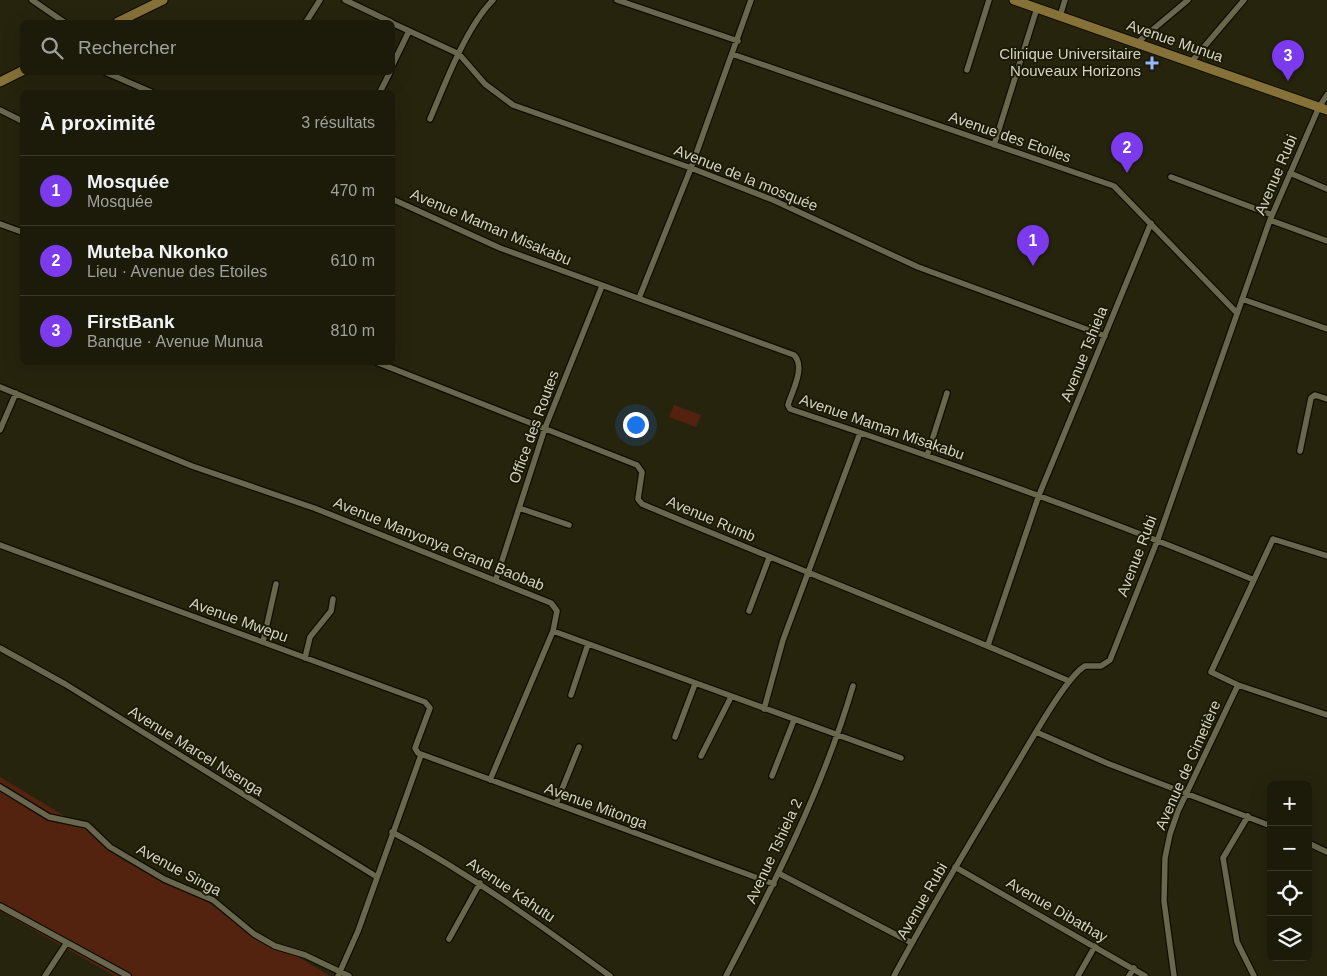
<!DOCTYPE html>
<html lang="fr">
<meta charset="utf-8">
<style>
:root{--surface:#1c1b0a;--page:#252413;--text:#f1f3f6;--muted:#a0a19c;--line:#3a392b;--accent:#7c3aed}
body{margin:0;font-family:Arial,sans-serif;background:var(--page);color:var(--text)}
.controls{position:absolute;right:15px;bottom:15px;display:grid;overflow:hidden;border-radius:8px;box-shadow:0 5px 20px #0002}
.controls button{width:45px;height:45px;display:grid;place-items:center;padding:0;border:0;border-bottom:1px solid var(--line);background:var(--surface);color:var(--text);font:25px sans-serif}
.you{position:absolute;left:635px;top:424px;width:18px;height:18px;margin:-12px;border:4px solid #fff;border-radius:50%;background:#1a73e8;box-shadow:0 0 0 8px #1a73e833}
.badge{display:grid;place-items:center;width:32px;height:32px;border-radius:50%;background:var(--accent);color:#fff;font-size:16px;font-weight:700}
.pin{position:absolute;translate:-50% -41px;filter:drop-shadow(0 1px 2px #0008)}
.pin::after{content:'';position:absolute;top:26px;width:18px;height:15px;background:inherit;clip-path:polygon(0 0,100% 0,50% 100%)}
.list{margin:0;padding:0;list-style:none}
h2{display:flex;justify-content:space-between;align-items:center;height:65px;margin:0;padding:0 20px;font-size:21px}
h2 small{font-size:16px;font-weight:400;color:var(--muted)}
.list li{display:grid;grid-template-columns:32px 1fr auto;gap:15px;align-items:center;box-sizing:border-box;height:70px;padding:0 20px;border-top:1px solid var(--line)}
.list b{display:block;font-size:19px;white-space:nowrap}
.list p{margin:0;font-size:16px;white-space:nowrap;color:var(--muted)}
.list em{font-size:16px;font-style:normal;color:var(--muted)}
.icon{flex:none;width:28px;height:28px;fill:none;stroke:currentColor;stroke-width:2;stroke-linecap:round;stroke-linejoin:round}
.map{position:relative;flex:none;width:1327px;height:976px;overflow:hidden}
.search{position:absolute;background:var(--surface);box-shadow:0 5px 20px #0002;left:20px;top:20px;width:375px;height:55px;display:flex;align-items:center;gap:12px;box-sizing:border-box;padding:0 18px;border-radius:8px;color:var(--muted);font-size:19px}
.panel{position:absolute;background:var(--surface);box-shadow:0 5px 20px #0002;left:20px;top:90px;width:375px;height:275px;border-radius:8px}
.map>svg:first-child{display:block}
</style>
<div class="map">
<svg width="1327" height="976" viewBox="0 0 1327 976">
<rect width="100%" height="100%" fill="#26240d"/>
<!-- green -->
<path fill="#532310" d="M674 405 701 415 696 427 669 417Z
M0 777 330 976H115L0 911Z"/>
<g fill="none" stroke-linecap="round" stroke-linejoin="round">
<!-- street casing -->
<g stroke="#0f0d00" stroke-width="8">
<path id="street" d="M32 0 64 22
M345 0 391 22
M617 0 738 41
M1060 16 1065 0
M306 22 320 0
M392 23 459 54 485 84 513 105 691 168 773 200 918 267 1105 336
M1138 42 1188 0
M732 54 1114 186 1236 312
M1192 61 1244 0
M392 66 409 31
M967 70 989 0
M105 72 151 92
M380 92 390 72
M0 110 22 121
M430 119C445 84 466 27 493 0
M994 145 1037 8
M1290 173 1327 189
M1171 177 1272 215
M392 199 500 248 794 355C806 367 792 391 788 405L790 409C946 461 1102 516 1254 580
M1270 220 1327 241
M0 224 22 232
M639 298 691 168 751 0
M1242 299 1327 329
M376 362 637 465 642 472 638 499 642 504C784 564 928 619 1069 681
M0 387 192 466 314 508 551 603 557 611 553 631 490 780
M0 430 16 393
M1300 451 1311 398 1315 395 1327 399
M927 456 947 393
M519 508 569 525
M0 545 425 702 430 708 415 748 418 753 774 884
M1327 556 1273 539 1211 672 1238 685 1327 715
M496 579 545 428 602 286
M749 611 769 558
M553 631 901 758
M263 642 276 584
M988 645 1039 495 1151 223
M0 648 65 684 377 877
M305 658 310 637 331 611 333 599
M571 695 588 644
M764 709 783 640 860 433
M1036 732 1109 764 1271 826
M675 737 695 684
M701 756 731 697
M772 776 794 720
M0 787 49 817 87 825 110 847 164 879 213 900 254 934 275 946 305 955 349 976
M556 804 579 747
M1248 816 1223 858 1237 942 1254 976
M392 832C470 874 539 924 610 976
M1308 843 1327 852
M955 867 1145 976
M780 874 912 943
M0 906 128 976
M449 939 480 883
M45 976 66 944
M338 976 358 931 421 755
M726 976C775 882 823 788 853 686
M894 976C933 903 976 833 1018 762 1031 741 1066 677 1085 666H1101L1110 660 1158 539 1270 220 1319 107 1327 95
M1078 976 1095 946
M1129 976 1134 968
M1174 976 1164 901 1165 858 1170 834 1178 811 1238 685"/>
</g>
<!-- secondary casing -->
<g stroke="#0f0d00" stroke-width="11">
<path id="secondary" d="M1014 0 1327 110
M118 22 163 0
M0 82 22 71"/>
</g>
<!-- street -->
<use href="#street" stroke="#69684f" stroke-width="5.5"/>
<!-- secondary -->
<use href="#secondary" stroke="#867138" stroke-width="9"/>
</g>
<!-- markers -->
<path fill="#96b6fd" stroke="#1c1b05" stroke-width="2" d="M1149.5 55.5h5v5h5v5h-5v5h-5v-5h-5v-5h5z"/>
<g text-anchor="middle" stroke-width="4" stroke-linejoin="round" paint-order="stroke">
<!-- street labels -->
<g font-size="15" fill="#d4d3c5" stroke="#1c1b05">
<text transform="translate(1175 41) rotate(19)" y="5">Avenue Munua</text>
<text transform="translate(1010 137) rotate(19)" y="5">Avenue des Etoiles</text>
<text transform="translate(1276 175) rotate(-67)" y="5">Avenue Rubi</text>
<text transform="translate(746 178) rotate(22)" y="5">Avenue de la mosquée</text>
<text transform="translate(491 227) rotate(23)" y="5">Avenue Maman Misakabu</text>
<text transform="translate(1084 354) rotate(-68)" y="5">Avenue Tshiela</text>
<text transform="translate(534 427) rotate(-70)" y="5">Office des Routes</text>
<text transform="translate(882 427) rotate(19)" y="5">Avenue Maman Misakabu</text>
<text transform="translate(711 519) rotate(23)" y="5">Avenue Rumb</text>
<text transform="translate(439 544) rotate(22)" y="5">Avenue Manyonya Grand Baobab</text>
<text transform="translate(1137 556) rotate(-69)" y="5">Avenue Rubi</text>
<text transform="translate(239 620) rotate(20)" y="5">Avenue Mwepu</text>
<text transform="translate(196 751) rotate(32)" y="5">Avenue Marcel Nsenga</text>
<text transform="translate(1188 765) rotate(-66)" y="5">Avenue de Cimetière</text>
<text transform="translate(596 806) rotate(20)" y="5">Avenue Mitonga</text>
<text transform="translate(774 851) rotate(-65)" y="5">Avenue Tshiela 2</text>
<text transform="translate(179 870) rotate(28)" y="5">Avenue Singa</text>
<text transform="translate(511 890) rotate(34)" y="5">Avenue Kahutu</text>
<text transform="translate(922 901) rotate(-60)" y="5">Avenue Rubi</text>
<text transform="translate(1057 910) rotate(30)" y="5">Avenue Dibathay</text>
</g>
<!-- poi labels -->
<g font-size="15" fill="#d4d3c5" stroke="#1c1b05" text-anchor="end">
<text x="1141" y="59">Clinique Universitaire<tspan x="1141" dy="17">Nouveaux Horizons</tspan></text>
</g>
</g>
</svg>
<div class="controls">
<button>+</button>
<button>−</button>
<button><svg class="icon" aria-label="locate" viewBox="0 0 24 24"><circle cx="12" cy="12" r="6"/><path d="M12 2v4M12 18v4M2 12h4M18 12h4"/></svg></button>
<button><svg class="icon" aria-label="layers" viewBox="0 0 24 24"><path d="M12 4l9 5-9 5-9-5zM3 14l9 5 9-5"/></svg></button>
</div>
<div class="you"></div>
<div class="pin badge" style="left:1033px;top:266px">1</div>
<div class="pin badge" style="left:1127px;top:173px">2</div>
<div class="pin badge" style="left:1288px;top:81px">3</div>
<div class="search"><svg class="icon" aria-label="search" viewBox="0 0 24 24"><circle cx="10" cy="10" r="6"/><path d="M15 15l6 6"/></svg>Rechercher</div>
<section class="panel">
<h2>À proximité<small>3 résultats</small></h2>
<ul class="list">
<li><span class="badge">1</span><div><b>Mosquée</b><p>Mosquée</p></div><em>470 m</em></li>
<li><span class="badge">2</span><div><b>Muteba Nkonko</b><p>Lieu · Avenue des Etoiles</p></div><em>610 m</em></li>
<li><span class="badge">3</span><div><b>FirstBank</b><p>Banque · Avenue Munua</p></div><em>810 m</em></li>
</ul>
</section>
</div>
